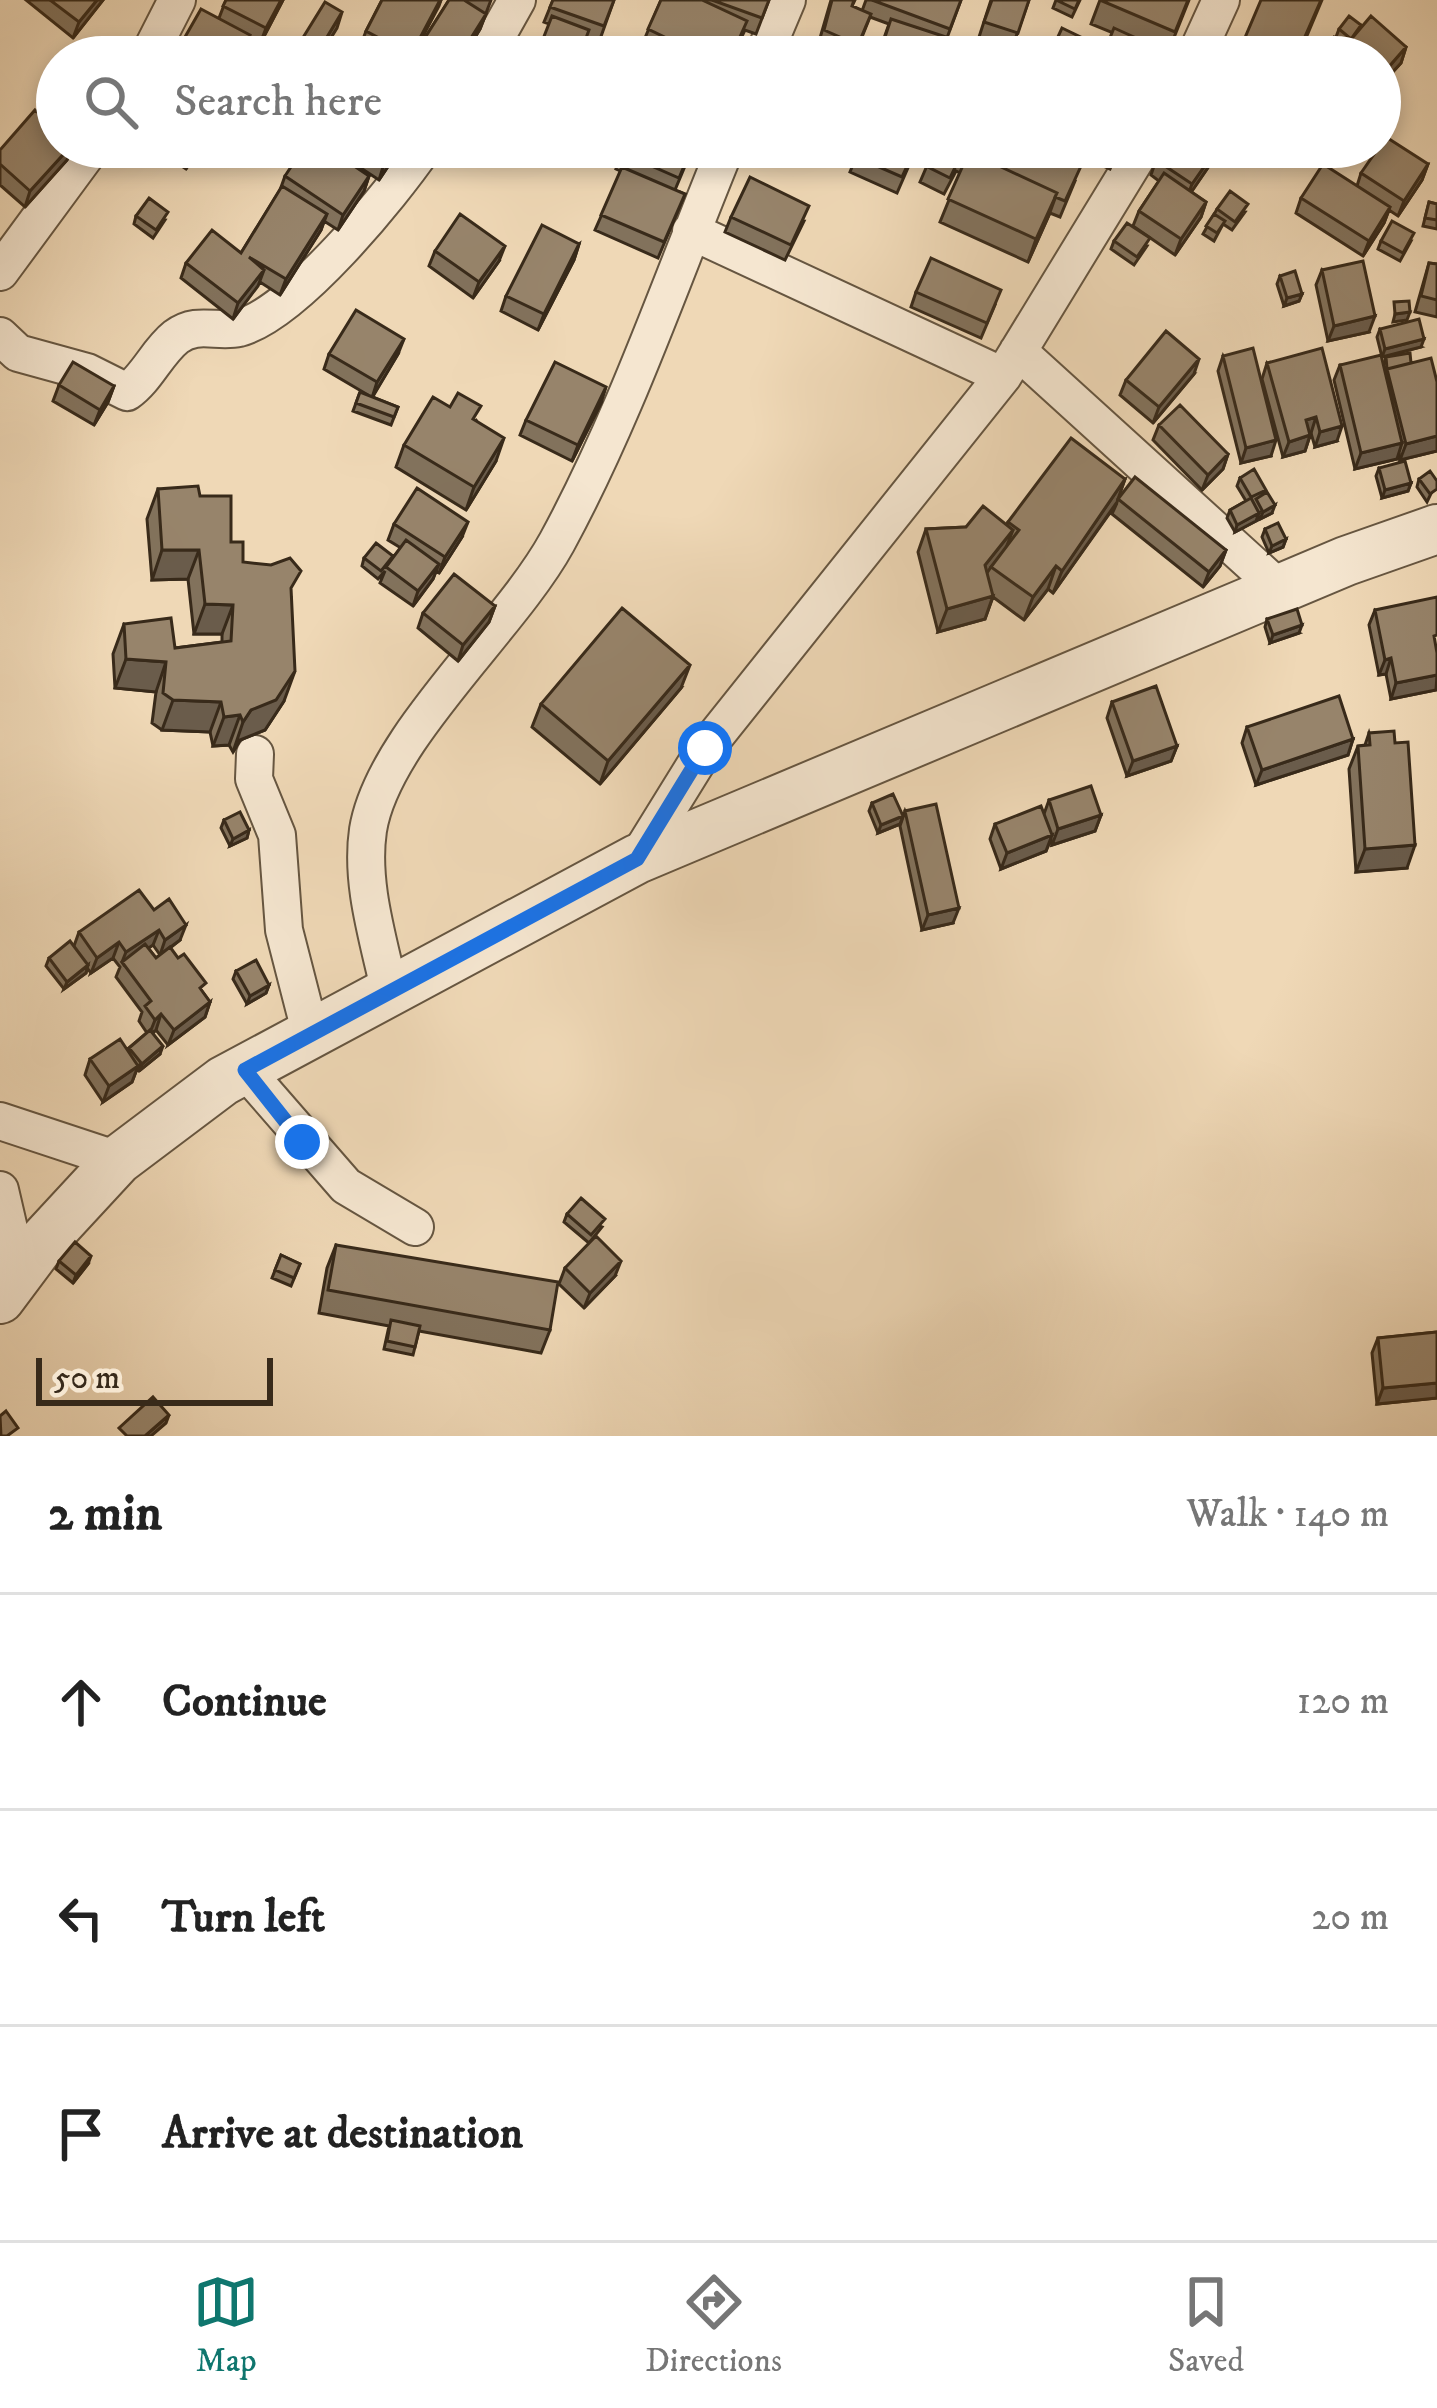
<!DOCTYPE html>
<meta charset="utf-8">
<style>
:root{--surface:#fff;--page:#f2f2f2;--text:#222;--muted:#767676;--line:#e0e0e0;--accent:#0f766e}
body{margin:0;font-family:"IM FELL DW Pica",serif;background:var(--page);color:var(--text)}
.scale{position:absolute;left:36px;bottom:30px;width:237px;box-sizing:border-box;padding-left:12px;border:6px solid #382a1a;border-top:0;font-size:33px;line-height:42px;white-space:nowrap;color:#382a1a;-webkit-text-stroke:9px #f5e6d0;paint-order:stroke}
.stop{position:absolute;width:36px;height:36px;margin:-27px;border:9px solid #1a73e8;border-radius:50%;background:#fff}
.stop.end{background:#1a73e8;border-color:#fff;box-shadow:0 3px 12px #0008}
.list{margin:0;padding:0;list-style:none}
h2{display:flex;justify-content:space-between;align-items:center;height:156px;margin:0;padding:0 48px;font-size:51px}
h2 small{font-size:39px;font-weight:400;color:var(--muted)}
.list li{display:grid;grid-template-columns:78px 1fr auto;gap:36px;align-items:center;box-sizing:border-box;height:216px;padding:0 48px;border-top:3px solid var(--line)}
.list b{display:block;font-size:45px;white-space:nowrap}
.list em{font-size:39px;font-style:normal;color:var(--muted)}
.icon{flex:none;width:66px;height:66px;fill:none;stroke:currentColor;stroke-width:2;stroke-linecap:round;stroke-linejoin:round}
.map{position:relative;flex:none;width:1437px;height:1436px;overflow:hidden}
.search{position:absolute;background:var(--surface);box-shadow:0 6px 18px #0003;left:36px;right:36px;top:36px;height:132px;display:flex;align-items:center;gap:30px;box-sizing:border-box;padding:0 42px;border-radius:66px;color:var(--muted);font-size:45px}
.sheet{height:804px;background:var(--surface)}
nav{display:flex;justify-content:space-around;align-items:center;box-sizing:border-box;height:168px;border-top:3px solid var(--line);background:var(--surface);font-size:33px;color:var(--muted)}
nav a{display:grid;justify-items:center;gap:6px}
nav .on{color:var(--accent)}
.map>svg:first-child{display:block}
</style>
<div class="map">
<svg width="1437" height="1436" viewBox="0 0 1437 1436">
<rect width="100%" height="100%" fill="#efd8b6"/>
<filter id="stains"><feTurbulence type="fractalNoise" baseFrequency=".00167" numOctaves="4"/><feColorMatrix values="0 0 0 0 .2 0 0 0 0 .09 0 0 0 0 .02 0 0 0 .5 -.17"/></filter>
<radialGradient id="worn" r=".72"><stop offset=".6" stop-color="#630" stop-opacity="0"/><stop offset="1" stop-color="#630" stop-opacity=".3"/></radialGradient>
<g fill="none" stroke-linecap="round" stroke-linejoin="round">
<!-- minor casing -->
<g stroke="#665641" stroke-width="40">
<path id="minor" d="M148 57 177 0
M485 57 517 0
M763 57 787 0
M1195 57 1221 0
M691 231 1003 376
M0 272 92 147
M0 336 18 353 87 372 127 392C147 378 157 352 176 337 197 321 217 333 239 328 295 313 391 195 424 147
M1018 351 1282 591
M255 754 254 779 277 835 284 930 311 1035
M637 859 705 749 1003 376 1143 147
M390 993C379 941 360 884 368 830 383 737 510 628 557 542 625 417 672 278 726 147
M245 1070 346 1186 415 1227
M0 1121 118 1160
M0 1190 19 1272"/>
</g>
<!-- tertiary casing -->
<g stroke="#665641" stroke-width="52">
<path id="tertiary" d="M0 1299 44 1240 118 1160 223 1081 637 859 1346 561 1437 529"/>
</g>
<!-- minor -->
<use href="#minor" stroke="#f5e6d0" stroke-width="36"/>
<!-- tertiary -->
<use href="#tertiary" stroke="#f5e6d0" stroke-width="48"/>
</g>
<!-- wall -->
<path fill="#82725c" stroke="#382a1a" stroke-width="3" fill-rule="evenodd" d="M26 0H103L73 38Z
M226 0H283L260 44 249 38 241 57H175L177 51 219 18Z
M382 0H441L412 57H368L370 52 360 47 366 31Z
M449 0H491L480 29 463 57H413Z
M553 0H614L599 42 544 22Z
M661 0H769L756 34 745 30 732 57H668L642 45Z
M831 0H855L852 6 862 11 866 0H961L947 38 943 57H845L818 45ZM870 17 889 24 878 55 858 47Z
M991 0H1029L1012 48 979 37Z
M1056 0H1080L1072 17 1053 8Z
M1100 0H1189L1167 55 1091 24Z
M1322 0 1298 57 1238 55 1244 40Z
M1361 25 1406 47 1401 63 1380 86V57H1339L1346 45 1336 37 1339 29Z
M72 147 67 160 25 207 0 185V150Z
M153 147H200L186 169Z
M241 147H259L252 155Z
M329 147H401L379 180Z
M625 147H693L675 190 685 194 658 258 595 230 621 171 616 169Z
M812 147H855L847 164Z
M860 147H917L897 193 850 172Z
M935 147 1075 181 1060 217 1050 213 1028 262 940 222 960 173 956 171 944 194 920 182Z
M1060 147H1120L1110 169Z
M1215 151 1209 166 1191 192 1206 202 1201 217 1175 255 1133 226 1139 211 1159 181 1151 175 1156 160Z
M1428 164 1422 180 1398 216 1389 210 1384 223 1363 256 1296 213 1301 198 1357 186 1361 173Z
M285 176H369L364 191 338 230 324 221 321 230 280 295 260 282 233 319 181 278 186 263 241 253 280 190Z
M1429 202 1437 204V229L1423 226Z
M1217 209 1245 212 1232 230 1223 224 1214 241 1203 234Z
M136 216 165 220 153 238 134 224Z
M731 217 804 221 785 260 725 232Z
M1114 241 1147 246 1134 265 1111 249Z
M1381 241H1411L1400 261 1378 249Z
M579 244 574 260 538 330 501 311 506 296Z
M435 251 499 261 473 298 429 266Z
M1429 263 1437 264V317L1415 312Z
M1322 270 1369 332 1328 341 1316 285Z
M1280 276 1302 294 1299 301 1284 306 1277 284Z
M916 292 995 305 981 338 911 307Z
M1380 329 1421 347 1382 357 1377 337Z
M329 354H398L372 397 398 407 391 425 353 411 360 392 368 395 324 369Z
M1223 356 1271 456 1241 463 1218 371Z
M1386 357 1411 363 1437 382V451L1400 460 1399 453 1397 459 1355 469 1334 380 1340 365 1384 364Z
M1267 363 1337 441 1315 447 1311 433 1305 451 1283 457 1262 379Z
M1194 374 1153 423 1120 395 1126 380Z
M59 385 114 386 108 402 94 425 53 401Z
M601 403 572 461 520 435 526 420Z
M476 420 496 461 466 510 396 467 404 445Z
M1159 425 1228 454 1223 469 1202 490 1153 440Z
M1379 468 1411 483 1408 491 1382 498 1376 476Z
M1240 478 1264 494 1272 513 1260 519 1258 516 1256 521 1235 532 1227 518 1230 510 1246 501 1237 486Z
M1125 479 1118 498 1226 550 1220 566 1203 587 1112 514 1117 503 1053 593 1048 589 1024 620 993 597 985 619 938 632 918 552 926 529 1007 525 1008 522Z
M1419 479 1437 481 1427 502 1417 487Z
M158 489 200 496 243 562 291 597 284 701 265 730 240 740 233 752 229 745 213 746 210 732 162 730 152 723 156 692 115 688 113 654 124 624 175 648 222 642V634H194L188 579 152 580 147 519Z
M394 524 462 537 439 573 436 571 433 579 413 606 380 583 385 571 378 579 362 566 364 558 391 560 401 548 388 540Z
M1265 529 1286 539 1283 547 1269 553 1262 537Z
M495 606 489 622 458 661 418 628 423 613Z
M1375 610 1437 653 1436 690 1391 699 1386 674 1379 675 1369 625Z
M1267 619 1299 633 1270 643 1265 627Z
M681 688 600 784 532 727 541 704Z
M1112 702 1177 746 1171 761 1127 776 1107 718Z
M1247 727 1353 739 1348 755 1256 785 1242 743Z
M1369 733 1407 868 1356 872 1349 769 1358 746 1365 745Z
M1049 800 1101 815 1095 831 1052 845 1051 839 1046 851 1001 869 990 839 995 824 1044 814Z
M872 803 903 816 900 824 878 833 869 811Z
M905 811 953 923 922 930 900 826Z
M224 820 249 830 247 838 230 846 221 828Z
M154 910 180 940 170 948 210 1002 205 1017 168 1045 156 1030 153 1033 160 1054 139 1071 137 1069 132 1082 103 1102 85 1075 90 1059 128 1051 129 1048 147 1033 139 1021 142 1012 116 977 120 967 113 958 91 973 87 968 86 973 64 989 46 966 49 958 74 946 79 932ZM153 945 160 955 156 958 148 948Z
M236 971 269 985 266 993 247 1004 233 979Z
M567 1214 602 1227 589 1243 564 1222Z
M336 1245 550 1330 541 1353 419 1331 413 1355 384 1349 389 1326 319 1313 327 1268Z
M281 1255 300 1264 291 1286 272 1278Z
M59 1261 88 1264 73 1283 56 1269Z
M565 1268 615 1276 584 1308 559 1284Z
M1437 1332V1398L1377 1404 1372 1353 1378 1338Z"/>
<!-- shaded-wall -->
<path fill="#6a5c4b" stroke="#382a1a" stroke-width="3" d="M97 0H103L73 38 79 22Z
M281 0H283L260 44 266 28Z
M440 0H441L439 6 412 57H410Z
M342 12 337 28 319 57H315Z
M486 14 480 29 463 57H459Z
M1406 47 1401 63 1380 86V77Z
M70 147H72L67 160 25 207 30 191Z
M196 147H200L186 169 192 153Z
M396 147H401L379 180 384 164Z
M1215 151 1209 166 1186 200 1192 184Z
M1428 164 1422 180 1398 216 1404 201Z
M369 176 364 191 338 230 343 215Z
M1057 193 1049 215 1028 262 1036 239Z
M1206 202 1201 217 1175 255 1181 239Z
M1390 207 1384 223 1363 256 1369 241Z
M327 214 321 230 280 295 286 279Z
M579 244 574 260 538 330 544 314Z
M505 246 499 261 473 298 479 282Z
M264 270 258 286 233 319 238 303Z
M1302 294 1299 301 1284 306 1287 298Z
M1410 312 1407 320 1393 322 1395 314Z
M1375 316 1369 332 1328 341 1334 326Z
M404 339 398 354 372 398 377 382Z
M1424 339 1421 347 1382 357 1385 349Z
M1199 359 1194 374 1153 423 1159 407Z
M114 386 108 402 94 425 100 410Z
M606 387 601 403 572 461 578 445Z
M1316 417 1311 433 1300 436 1306 420Z
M1342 426 1337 441 1315 447 1320 432Z
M1310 435 1305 451 1283 457 1289 442Z
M1437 436V451L1400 460 1406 444Z
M504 438 496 461 466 510 474 487Z
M1276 440 1271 456 1241 463 1246 448Z
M1402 443 1397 459 1355 469 1361 453Z
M1228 454 1223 469 1202 490 1208 475Z
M1125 479 1117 502 1053 593 1062 571Z
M1411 483 1408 491 1382 498 1385 490Z
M1275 505 1272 513 1260 519 1263 512Z
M1259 513 1256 521 1235 532 1237 525Z
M468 522 462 537 439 573 445 557Z
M1013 530 1004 553 991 567 977 588 985 565Z
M1286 539 1283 547 1269 553 1272 546Z
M162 550H199L188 579 152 580Z
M1226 550 1220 566 1203 587 1209 572Z
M439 564 433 579 413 606 418 591Z
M1056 566 1048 589 1024 620 1033 597Z
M993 596 985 619 938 632 947 609Z
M205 604 233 605 222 634H194Z
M495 606 489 622 458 661 463 645Z
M1302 625 1299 633 1270 643 1273 635Z
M1391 658 1386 674 1379 675 1385 660Z
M126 659 166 662 156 692 115 688Z
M690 665 681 688 600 784 608 761Z
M295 671 284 701 265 730 240 740 233 752 243 722 251 710Z
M1437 675 1436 690 1391 699 1396 683Z
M173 700 221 702 210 732 162 730Z
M240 715 229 745 213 746 224 717Z
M1353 739 1348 755 1256 785 1262 770Z
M1177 746 1171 761 1127 776 1133 761Z
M1101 815 1095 831 1052 845 1058 829Z
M903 816 900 824 878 833 881 825Z
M249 830 247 838 230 846 233 839Z
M1052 835 1046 851 1001 869 1007 853Z
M1415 845 1407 868 1356 872 1365 849Z
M959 908 953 923 922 930 928 915Z
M186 925 180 940 160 955 165 940Z
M159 930 153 945 124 965 122 962 126 952Z
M119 942 113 958 91 973 97 958Z
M88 965 86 973 64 989 67 982Z
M269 985 266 993 247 1004 250 996Z
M210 1002 205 1017 168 1045 174 1030Z
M161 1014 156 1030 149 1035 155 1020Z
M163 1046 160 1054 139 1071 142 1064Z
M138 1066 132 1082 103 1102 109 1086Z
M91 1256 88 1264 73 1283 76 1275Z
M621 1261 615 1276 584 1308 590 1293Z
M1437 1383V1398L1377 1404 1383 1388Z
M169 1415 166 1423 151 1436H145Z"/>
<!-- building -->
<path fill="#97846b" stroke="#382a1a" stroke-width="3" d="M50 0H97L79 22Z
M226 0H281L266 28 223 6Z
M382 0H440L411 55 366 31Z
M449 0H464L486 14 459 57H416L414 55Z
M553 0H614L604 26 550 7Z
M661 0H702L747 21 731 57H706L648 29Z
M712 0H769L762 18Z
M832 0H854L852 6 871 14 858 45 824 30Z
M872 0H961L950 29Z
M992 0H1029L1018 33 984 22Z
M1056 0H1079L1075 9Z
M1100 0H1188L1175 32Z
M1261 0H1321L1296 57H1284L1244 40Z
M325 2 342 12 315 57H291Z
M201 9 250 35 238 57H188L177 51Z
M552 16 589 30 579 57H536Z
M1349 16 1361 25 1351 39 1339 29Z
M1371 16 1406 47 1380 77V57H1350L1342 50Z
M891 19 949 38 943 57H925L883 43Z
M1062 28 1095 44 1088 57H1058L1050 54Z
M1114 28 1167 52 1164 57H1102Z
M1334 37 1344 44 1337 53 1328 46Z
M1023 42 1058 57H1016Z
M375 44 399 57H368Z
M856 46 885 57H852Z
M1328 50 1337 57H1322Z
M35 110 57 130V147H70L30 191 0 164V150Z
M1386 137 1428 164 1404 201 1361 173Z
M304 147H326L369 176 343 215 285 176Z
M358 147H396L384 164Z
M625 147H692L679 178 622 153Z
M860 147H916L902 177 856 157Z
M935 147H1039L1081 166 1065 201 1055 197 1057 193 969 152 967 158 961 155 950 178 926 166Z
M1165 147H1209L1215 151 1192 184 1156 160Z
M969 152 1057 193 1036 239 948 199Z
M1323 164 1390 207 1369 241 1301 198Z
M622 167 685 194 664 242 601 215Z
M1164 173 1206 202 1181 239 1139 211Z
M750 177 809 206 791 245 731 217Z
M282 186 327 214 286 279 249 257 264 270 238 303 186 263 212 230 241 253Z
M1230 191 1248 204 1235 222 1217 209Z
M149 198 168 212 156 230 136 216Z
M1429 202 1437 204V220L1425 218Z
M460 214 505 246 479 282 435 251Z
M1214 214 1225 221 1217 233 1206 226Z
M1392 221 1414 233 1403 253 1381 241Z
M1127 223 1150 238 1137 257 1114 241Z
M542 225 579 244 544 314 506 296Z
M931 258 1001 290 987 323 916 292Z
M1363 261 1375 316 1334 326 1322 270Z
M1429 263 1437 264V300L1421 296Z
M1295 271 1302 294 1287 298 1280 276Z
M1409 301 1410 312 1395 314 1394 302Z
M356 310 404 339 377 382 329 354Z
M1419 319 1424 339 1385 349 1380 329Z
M1166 331 1199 359 1159 407 1126 380Z
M1253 348 1276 440 1246 448 1223 356Z
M1322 348 1342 426 1320 432 1316 417 1306 420 1310 435 1289 442 1267 363Z
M1410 353 1411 363 1387 369 1386 357Z
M1381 355 1402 443 1361 453 1340 365Z
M1431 358 1437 382V436L1406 444 1387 369Z
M73 362 114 386 100 410 59 385Z
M555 362 606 387 578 445 526 420Z
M360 392 398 407 394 417 356 403Z
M458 393 481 406 473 419 504 438 474 487 404 445 433 397 450 407Z
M1180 405 1228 454 1208 475 1159 425Z
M1071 438 1125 479 1062 571 1056 566 1033 597 991 567 1019 530 1008 522Z
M1405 461 1411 483 1385 490 1379 468Z
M1254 469 1266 490 1251 497 1240 478Z
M1430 471 1437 481V489L1430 494 1419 479Z
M1135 477 1226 550 1209 572 1118 499Z
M198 486 200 496H231V542H243V562L271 565 290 558 301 571 291 588 295 671 276 700 251 710 243 722 240 715 224 717 221 702 173 700 163 693 166 662 126 659 124 624 171 618 175 648 231 641 233 605 205 604 199 550H162L158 489Z
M417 488 468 522 445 557 394 524Z
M1267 492 1275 505 1263 512 1256 499Z
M1251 498 1259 513 1237 525 1230 510Z
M983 506 1013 530 985 565 993 596 947 609 926 529 966 527Z
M1278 523 1286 539 1272 546 1265 529Z
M406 540 439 564 418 591 386 567Z
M376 543 393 556 381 571 364 558Z
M454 574 495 606 463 645 423 613Z
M1437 597V635L1434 636 1437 653V675L1396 683 1391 658 1385 660 1375 610Z
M622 608 690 665 608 761 541 704Z
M1297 609 1302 625 1273 635 1267 619Z
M1156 686 1177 746 1133 761 1112 702Z
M1339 696 1353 739 1262 770 1247 727Z
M1394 731 1395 743 1408 742 1415 845 1365 849 1358 746 1370 745 1369 733Z
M1091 786 1101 815 1058 829 1049 800Z
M893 794 903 816 881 825 872 803Z
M936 804 959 908 928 915 905 811Z
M1041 806 1052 835 1007 853 995 824Z
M240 812 249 830 233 839 224 820Z
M139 890 154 910 169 899 186 925 165 940 159 930 126 952 119 942 97 958 79 932Z
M70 941 88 965 67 982 49 958Z
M145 944 156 958 170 947 178 958 184 954 206 983 200 988 210 1002 174 1030 161 1014 155 1020 145 1006 151 1001 122 962Z
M256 960 269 985 250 996 236 971Z
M150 1030 163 1046 142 1064 129 1048Z
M120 1039 138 1066 109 1086 90 1059Z
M581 1198 605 1219 591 1235 567 1214Z
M596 1236 621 1261 590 1293 565 1268Z
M75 1242 91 1256 76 1275 59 1261Z
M336 1245 558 1282 550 1330 328 1290Z
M281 1255 300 1264 294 1278 275 1270Z
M391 1320 420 1326 415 1347 387 1341Z
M1437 1332V1383L1383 1388 1378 1338Z
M153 1397 169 1415 145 1436H127L119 1428Z
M6 1411 18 1428 7 1436H1L0 1416Z"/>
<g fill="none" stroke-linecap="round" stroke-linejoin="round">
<!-- route -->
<path stroke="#1a73e8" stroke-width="15" d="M302 1142 245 1070 637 859 705 748"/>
</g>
<rect width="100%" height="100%" filter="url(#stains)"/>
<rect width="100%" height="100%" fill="url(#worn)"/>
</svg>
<div class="scale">50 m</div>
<div class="stop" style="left:705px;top:748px"></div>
<div class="stop end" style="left:302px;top:1142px"></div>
<div class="search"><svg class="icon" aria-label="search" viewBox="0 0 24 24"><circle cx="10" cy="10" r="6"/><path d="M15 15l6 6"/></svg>Search here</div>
</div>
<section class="sheet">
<h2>2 min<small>Walk · 140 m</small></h2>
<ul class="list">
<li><svg class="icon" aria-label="ahead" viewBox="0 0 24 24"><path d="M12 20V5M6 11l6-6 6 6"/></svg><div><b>Continue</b></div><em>120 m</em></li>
<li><svg class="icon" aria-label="left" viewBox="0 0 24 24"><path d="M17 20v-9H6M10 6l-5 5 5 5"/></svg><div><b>Turn left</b></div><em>20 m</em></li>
<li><svg class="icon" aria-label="arrive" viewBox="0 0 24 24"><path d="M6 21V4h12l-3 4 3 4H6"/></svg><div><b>Arrive at destination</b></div></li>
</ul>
</section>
<nav>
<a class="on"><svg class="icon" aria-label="map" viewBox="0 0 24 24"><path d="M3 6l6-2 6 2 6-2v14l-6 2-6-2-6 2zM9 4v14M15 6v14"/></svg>Map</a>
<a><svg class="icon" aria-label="directions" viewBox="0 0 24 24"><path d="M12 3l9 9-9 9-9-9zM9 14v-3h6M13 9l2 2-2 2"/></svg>Directions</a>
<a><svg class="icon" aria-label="saved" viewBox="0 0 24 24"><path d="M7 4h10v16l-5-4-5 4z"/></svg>Saved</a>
</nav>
